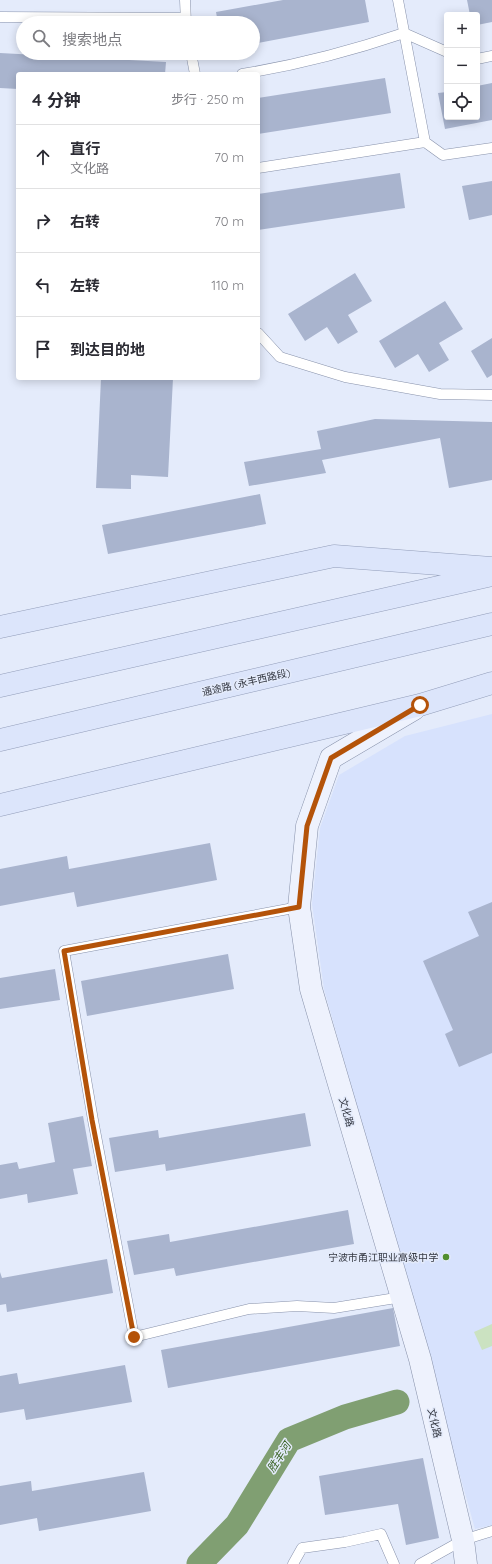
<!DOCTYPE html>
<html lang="zh">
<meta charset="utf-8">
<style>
:root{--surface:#fff;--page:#f7f7f7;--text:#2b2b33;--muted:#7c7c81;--line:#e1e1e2}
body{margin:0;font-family:Quicksand,"Noto Sans SC",sans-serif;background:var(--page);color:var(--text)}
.controls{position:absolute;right:12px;top:12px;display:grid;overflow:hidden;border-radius:4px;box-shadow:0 2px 10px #0003}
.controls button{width:36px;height:36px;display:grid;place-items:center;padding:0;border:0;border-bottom:1px solid var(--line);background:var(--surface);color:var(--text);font:20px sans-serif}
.stop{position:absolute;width:12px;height:12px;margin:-9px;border:3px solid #b45309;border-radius:50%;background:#fff}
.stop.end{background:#b45309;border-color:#fff;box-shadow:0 1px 4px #0008}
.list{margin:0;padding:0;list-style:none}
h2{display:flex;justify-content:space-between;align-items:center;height:52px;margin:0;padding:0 16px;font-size:17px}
h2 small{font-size:13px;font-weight:400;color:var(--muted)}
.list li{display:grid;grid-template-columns:26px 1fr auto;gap:12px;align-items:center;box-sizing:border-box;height:64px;padding:0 16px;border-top:1px solid var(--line)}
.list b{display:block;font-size:15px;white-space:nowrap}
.list p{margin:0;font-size:13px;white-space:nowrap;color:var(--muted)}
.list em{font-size:13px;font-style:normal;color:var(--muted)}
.icon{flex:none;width:22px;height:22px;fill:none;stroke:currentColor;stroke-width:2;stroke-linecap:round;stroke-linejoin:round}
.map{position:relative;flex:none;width:492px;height:1564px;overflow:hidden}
.search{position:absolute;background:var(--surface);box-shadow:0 2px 10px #0003;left:16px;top:16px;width:244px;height:44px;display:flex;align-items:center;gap:10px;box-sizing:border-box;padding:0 14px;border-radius:22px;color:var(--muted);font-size:15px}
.panel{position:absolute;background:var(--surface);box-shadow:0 2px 10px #0003;left:16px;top:72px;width:244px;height:308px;border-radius:4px}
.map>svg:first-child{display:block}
</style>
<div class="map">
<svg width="492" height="1564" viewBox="0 0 492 1564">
<rect width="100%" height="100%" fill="#e4ebfb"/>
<!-- built -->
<path fill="#d7e2fd" d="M492 714V1525L475 1529 324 989 312 904 320 828 339 775 405 736Z"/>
<!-- green -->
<path fill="#cbe2c1" d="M492 1324V1346L482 1350 474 1332Z"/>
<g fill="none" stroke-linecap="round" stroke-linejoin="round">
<!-- canal -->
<path stroke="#809f72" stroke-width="25" d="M199 1564 237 1525 289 1440 345 1417 397 1402"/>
</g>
<!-- building -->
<path fill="#a9b4ce" d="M283 0H365L369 22 253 44V23H218L216 12Z
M467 0H492V22L477 25V15H470Z
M0 53 166 62 165 74H18V89L0 88Z
M385 78 391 113 258 134V98Z
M492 83V120L445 129 438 93 447 92V117H477V86Z
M400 173 405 208 258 230V194Z
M492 181V215L469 220 462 186Z
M355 273 372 301 348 315 358 332 338 344 327 327 305 341 288 314Z
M445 301 463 329 439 343 449 360 429 372 418 354 395 368 379 341Z
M492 338V375L487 378 471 351Z
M101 378H173L168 477 131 475V489L96 488Z
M375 419 492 422V480L449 488 440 438 322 460 326 473 249 486 244 462 321 449 317 431Z
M260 494 266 524 108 554 102 525Z
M210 843 217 880 77 907 74 892 0 906V869L67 856 69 869Z
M492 902V1053L459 1067 445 1034 453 1030 423 961 479 936 468 912Z
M228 954 234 989 87 1016 81 981Z
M55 969 60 1000 0 1009V978Z
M305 1113 311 1146 166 1171 165 1164 115 1172 109 1138 158 1130 159 1138Z
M83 1116 92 1166 73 1169 78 1194 28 1203 27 1194 0 1199V1165L17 1162 19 1169 55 1162 48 1123Z
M348 1210 354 1244 176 1276 174 1268 134 1275 127 1241 169 1234 170 1242Z
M107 1259 113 1293 7 1312 6 1304 0 1305V1272L2 1278Z
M393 1308 400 1346 168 1388 161 1350Z
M125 1365 132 1402 26 1420 24 1409 0 1413V1376L17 1373 19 1384Z
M423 1458 439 1538 406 1545 398 1504 325 1515 319 1476Z
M144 1472 151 1511 39 1531 37 1518 0 1525V1486L31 1481 32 1491Z"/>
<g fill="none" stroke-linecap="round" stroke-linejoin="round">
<!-- lane casing -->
<g stroke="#8892ab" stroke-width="11">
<path id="lane" d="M185 0 186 23
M398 0 425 142 443 155 492 148
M0 17 185 18
M191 53 195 74
M477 59 492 56
M242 74C297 65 351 51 404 33L447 52
M258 168 425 142
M258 333 280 357 345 377 440 394 492 395
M299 907 64 951 93 1120 134 1337 249 1309 297 1306 334 1308 402 1297
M293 1564 302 1548 345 1542 381 1534 394 1564
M420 1564 463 1540 492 1531"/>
</g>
<!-- secondary casing -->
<g stroke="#8892ab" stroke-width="23">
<path id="secondary" d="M414 709 331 758 307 826 299 907 311 989 420 1359 463 1540 466 1564"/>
</g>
<!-- primary casing -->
<g stroke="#929db9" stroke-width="23">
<path id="primary" d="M0 627 334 556 492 568
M0 686 492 575
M0 740 492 624
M0 805 420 705 492 683"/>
</g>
<!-- lane -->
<use href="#lane" stroke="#fff" stroke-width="10"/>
<!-- secondary -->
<use href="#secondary" stroke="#eef2fd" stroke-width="22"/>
<!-- primary -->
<use href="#primary" stroke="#dce5fb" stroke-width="22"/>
</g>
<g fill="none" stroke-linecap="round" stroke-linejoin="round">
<!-- route -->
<path stroke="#b45309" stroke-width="5" d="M134 1337 92 1120 64 951 299 907 307 826 331 758 420 705"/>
</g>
<!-- markers -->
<circle fill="#518e2e" stroke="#e4ebfb" stroke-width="1.5" cx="446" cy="1257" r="4"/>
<g text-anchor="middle" stroke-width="3" stroke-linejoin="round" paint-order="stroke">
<!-- street labels -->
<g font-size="10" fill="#343842" stroke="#e4ebfb">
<text transform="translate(246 682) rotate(-13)" y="4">通途路 (永丰西路段)</text>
<text transform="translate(347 1112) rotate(74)" y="4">文化路</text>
<text transform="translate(435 1423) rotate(77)" y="4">文化路</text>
</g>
<!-- poi labels -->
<g font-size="10" fill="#343842" stroke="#e4ebfb" text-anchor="end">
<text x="438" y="1261">宁波市甬江职业高级中学</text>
</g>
<!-- water labels -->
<g font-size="11" font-style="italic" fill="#396323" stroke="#e4ebfb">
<text transform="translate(279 1457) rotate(-57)" y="4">胜丰河</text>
</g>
</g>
</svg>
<div class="controls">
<button>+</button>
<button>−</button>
<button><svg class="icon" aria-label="locate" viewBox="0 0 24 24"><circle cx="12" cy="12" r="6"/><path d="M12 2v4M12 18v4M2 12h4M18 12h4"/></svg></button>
</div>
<div class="stop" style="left:420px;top:705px"></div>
<div class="stop end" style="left:134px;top:1337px"></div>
<div class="search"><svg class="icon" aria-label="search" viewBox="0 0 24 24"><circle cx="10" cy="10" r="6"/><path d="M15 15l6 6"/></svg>搜索地点</div>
<section class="panel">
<h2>4 分钟<small>步行 · 250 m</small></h2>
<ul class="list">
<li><svg class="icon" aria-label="ahead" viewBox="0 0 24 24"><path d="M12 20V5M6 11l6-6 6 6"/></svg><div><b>直行</b><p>文化路</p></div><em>70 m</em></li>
<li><svg class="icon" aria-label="right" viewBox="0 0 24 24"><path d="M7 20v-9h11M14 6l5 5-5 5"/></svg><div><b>右转</b></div><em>70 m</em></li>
<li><svg class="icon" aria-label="left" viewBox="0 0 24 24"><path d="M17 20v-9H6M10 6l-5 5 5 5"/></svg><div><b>左转</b></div><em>110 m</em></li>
<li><svg class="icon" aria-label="arrive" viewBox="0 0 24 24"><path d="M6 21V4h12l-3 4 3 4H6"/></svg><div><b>到达目的地</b></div></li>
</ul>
</section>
</div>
